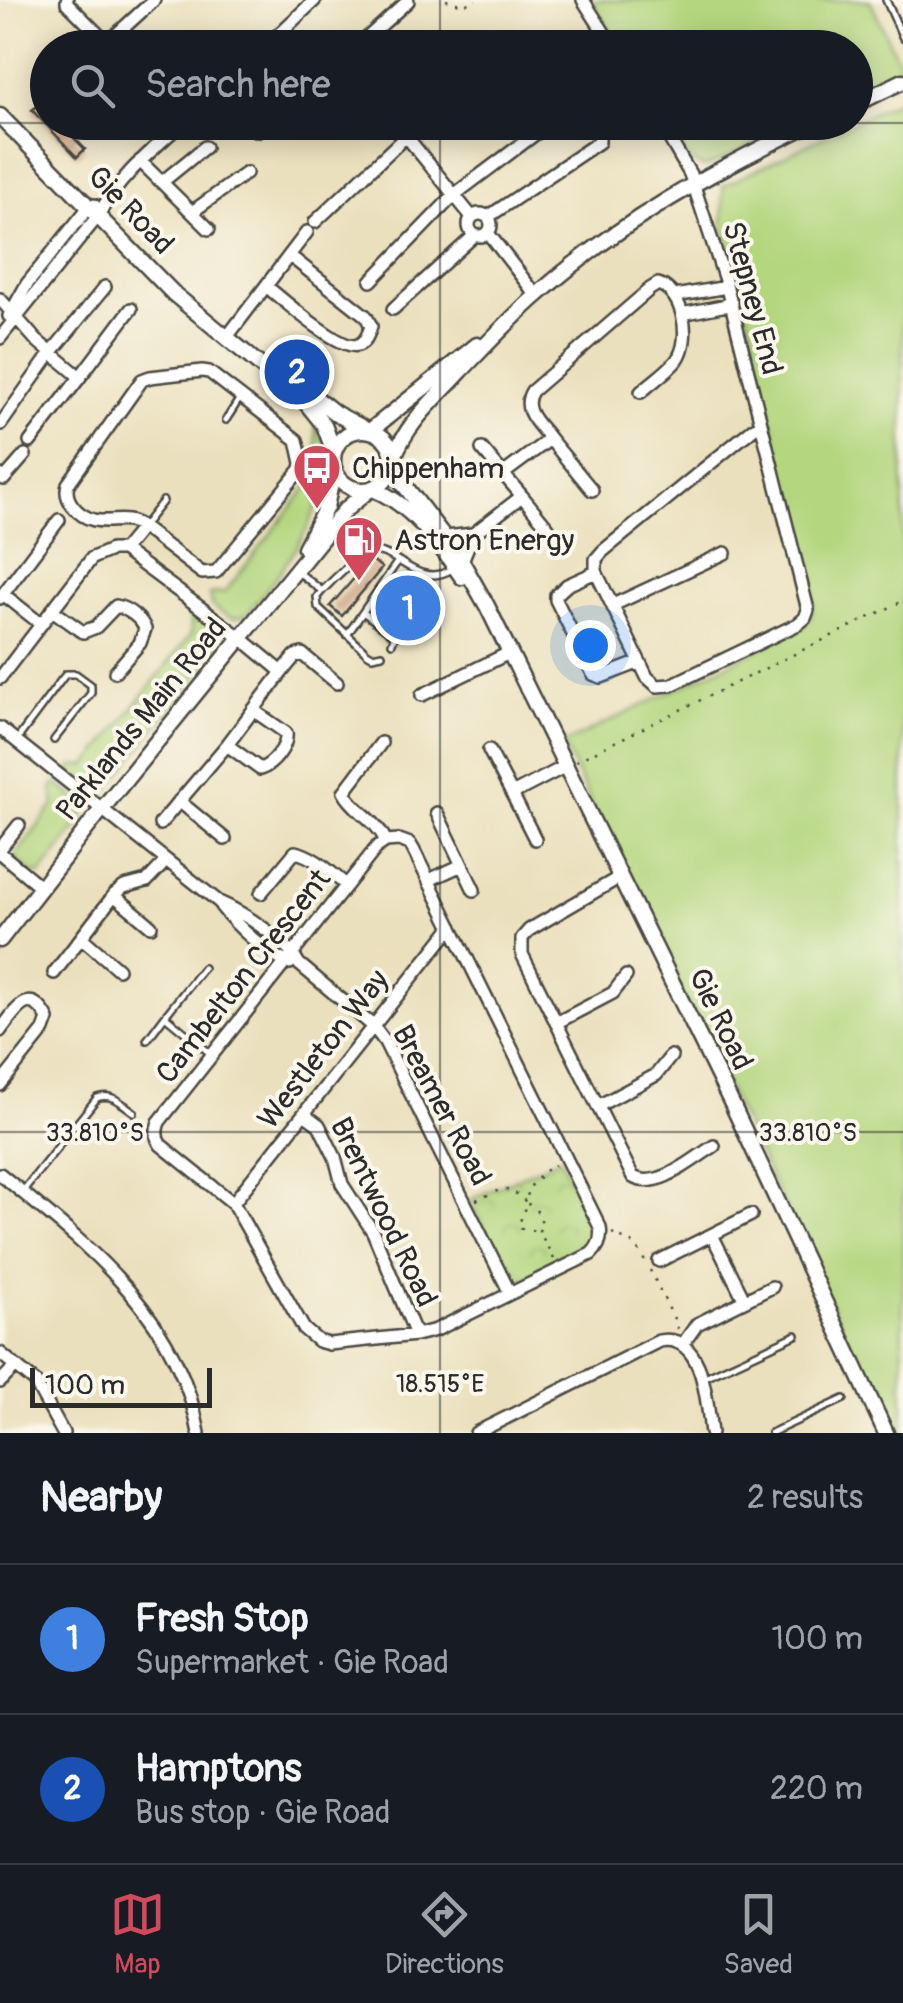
<!DOCTYPE html>
<meta charset="utf-8">
<style>
:root{--surface:#171b24;--page:#242831;--text:#f1f3f6;--muted:#9ea1a6;--line:#363941;--accent:#d1495b}
body{margin:0;font-family:Pangolin,sans-serif;background:var(--page);color:var(--text)}
.scale{position:absolute;left:30px;bottom:25px;width:182px;box-sizing:border-box;padding-left:10px;border:5px solid #2b2b2b;border-top:0;font-size:28px;line-height:35px;white-space:nowrap;color:#2b2b2b;-webkit-text-stroke:8px #fbf7ec;paint-order:stroke}
.you{position:absolute;left:590px;top:645px;width:35px;height:35px;margin:-25px;border:8px solid #fff;border-radius:50%;background:#1a73e8;box-shadow:0 0 0 15px #1a73e833}
.badge{display:grid;place-items:center;width:65px;height:65px;border-radius:50%;background:var(--accent);color:#fff;font-size:32px;font-weight:700}
.pin{position:absolute;translate:-50% -50%;border:5px solid #fff;box-shadow:0 2px 10px #0006}
.list{margin:0;padding:0;list-style:none}
h2{display:flex;justify-content:space-between;align-items:center;height:130px;margin:0;padding:0 40px;font-size:42px}
h2 small{font-size:32px;font-weight:400;color:var(--muted)}
.list li{display:grid;grid-template-columns:65px 1fr auto;gap:30px;align-items:center;box-sizing:border-box;height:150px;padding:0 40px;border-top:2px solid var(--line)}
.list b{display:block;font-size:38px;white-space:nowrap}
.list p{margin:0;font-size:32px;white-space:nowrap;color:var(--muted)}
.list em{font-size:32px;font-style:normal;color:var(--muted)}
.icon{flex:none;width:55px;height:55px;fill:none;stroke:currentColor;stroke-width:2;stroke-linecap:round;stroke-linejoin:round}
.map{position:relative;flex:none;width:903px;height:1433px;overflow:hidden}
.search{position:absolute;background:var(--surface);box-shadow:0 5px 25px #0003;left:30px;right:30px;top:30px;height:110px;display:flex;align-items:center;gap:25px;box-sizing:border-box;padding:0 35px;border-radius:55px;color:var(--muted);font-size:38px}
.sheet{height:430px;background:var(--surface)}
nav{display:flex;justify-content:space-around;align-items:center;box-sizing:border-box;height:140px;border-top:2px solid var(--line);background:var(--surface);font-size:28px;color:var(--muted)}
nav a{display:grid;justify-items:center;gap:5px}
nav .on{color:var(--accent)}
.map>svg:first-child{display:block}
</style>
<div class="map">
<svg width="903" height="1433" viewBox="0 0 903 1433">
<defs>
<pattern id="park-crowns" width="20" height="18" patternUnits="userSpaceOnUse" patternTransform="scale(2.5)"><rect width="20" height="18" fill="#b4d67e"/><path d="M2 6a3 3 0 1 1 6 0M12 15a3 3 0 1 1 6 0" fill="none" stroke="#9bb86d"/></pattern>
<pattern id="building-hatch" width="6" height="6" patternUnits="userSpaceOnUse" patternTransform="scale(2.5)"><rect width="6" height="6" fill="#d0a27d"/><path d="M-1 1l2-2M0 6l6-6M5 7l2-2" fill="none" stroke="#a98467"/></pattern>
</defs>
<rect width="100%" height="100%" fill="#fbf7ec"/>
<filter id="ink" filterUnits="userSpaceOnUse"><feTurbulence type="fractalNoise" baseFrequency=".01" numOctaves="2"/><feDisplacementMap in="SourceGraphic" scale="20" xChannelSelector="R" yChannelSelector="G"/><feConvolveMatrix kernelMatrix="1 2 1 2 8 2 1 2 1" color-interpolation-filters="sRGB"/></filter>
<filter id="wash" filterUnits="userSpaceOnUse"><feTurbulence type="fractalNoise" baseFrequency=".0048" numOctaves="4" result="noise"/><feDisplacementMap in="SourceGraphic" scale="40" xChannelSelector="R" yChannelSelector="G"/><feGaussianBlur stdDeviation="2.25" result="paint"/><feColorMatrix in="noise" values="0 0 0 0 0 0 0 0 0 0 0 0 0 0 0 0 0 1.4 0 .05"/><feComposite in="paint" operator="in"/></filter>
<g filter="url(#wash)">
<rect width="100%" height="100%" fill="#ebe0bd"/>
<!-- grass -->
<path fill="#b4d67e" stroke="#708054" stroke-width="2.5" d="M592 0H870L903 72 856 95V48L621 47Z
M903 98V1433H892L563 744 804 627C811 619 813 612 813 603L741 287 723 225V186Z
M667 123H800L706 167C685 164 677 140 667 123Z
M315 426C326 440 327 454 325 471 318 529 282 570 247 614 232 623 224 615 212 605L210 594 225 592 319 472Z
M191 615C206 619 221 633 218 649L112 784 106 790 92 792 69 774 73 766 88 765 191 634Z
M56 783C69 793 86 801 83 819L41 874H34L14 858 54 805 52 788Z"/>
<!-- park -->
<path fill="url(#park-crowns)" stroke="#708054" stroke-width="2.5" d="M560 1158 592 1224 593 1242 586 1252 522 1280 506 1273 470 1200Z"/>
<g id="blocks">
<!-- building -->
<path fill="url(#building-hatch)" d="M40 102 48 110V122H90L74 138 85 149 77 157 32 110Z
M371 559 382 568 342 616 330 606Z
M412 583 431 599 404 632 385 617Z"/>
</g>
</g>
<g filter="url(#ink)">
<use href="#blocks" fill-opacity="0" stroke="#484641" stroke-width="2.5"/>
<g fill="none" stroke-linecap="round" stroke-linejoin="round">
<!-- service casing -->
<g stroke="#484641" stroke-width="10">
<path id="service" d="M886 0 903 38
M226 420 240 398
M144 525 163 501
M297 571 322 591
M363 612 392 634 394 638 392 643
M347 635 398 561
M382 654 372 656 367 653 318 607 317 597 322 591C334 579 350 562 364 554 394 540 414 592 452 569
M18 738 62 679 66 674H76L91 685V693L54 740
M203 968 165 1016 211 1054
M147 1040 165 1016
M22 1192 97 1098C112 1092 122 1104 134 1112
M705 1377 796 1335
M771 1433 844 1399"/>
</g>
<!-- minor casing -->
<g stroke="#484641" stroke-width="16">
<path id="minor" d="M67 0V3L112 48
M583 0 614 48
M107 43 154 0
M264 48 315 0
M356 48 408 1
M531 48 543 44 548 48
M246 122 253 129 258 131 273 122
M423 122 406 136 472 217
M660 122 690 174 725 280 808 610 805 618 798 624 671 685 657 686 647 677 596 572V559L603 551 754 428 761 425
M140 161 209 229
M162 182 205 147
M192 212 246 173
M469 225a11 11 0 1 1 22 0a11 11 0 1 1-22 0Z
M488 217 599 142V133L595 122
M315 222 406 136
M488 233 536 295
M371 281 454 195 551 122
M266 286C281 298 341 352 358 345 366 342 369 333 371 326L366 316 290 256
M675 296 727 287
M0 299 36 340 80 377 30 442
M393 309 475 235
M682 314 732 304
M9 316 27 284 89 207 94 205
M227 337 307 232
M0 338 98 216C119 177 151 151 183 122
M80 377 131 309
M1 424 51 353 105 287
M550 439 592 490
M482 449 522 496
M503 474 550 439C539 424 520 410 532 391L650 289 658 284C684 292 692 340 677 360 667 372 652 382 641 392
M0 475 4 479 25 455
M446 537 473 534 522 496 549 529
M123 550 142 527C126 515 112 524 94 520 78 516 63 500 68 484L142 380 150 377 202 371 209 372 297 440 302 463 301 469 216 572 202 573 142 527
M462 561 473 534
M596 572 567 585 556 595V600L593 674 601 677 640 662
M3 594 41 624
M0 598 59 520
M613 605 725 553
M52 610 83 632 96 627 116 606C127 608 142 619 145 629L140 643 115 672
M282 672 295 656 302 654 337 683
M0 678 92 558 111 550H123L241 638 282 672 227 745 160 824
M422 695 509 653
M0 728 219 902C244 913 286 940 299 964L373 1026 385 1042 510 1293
M381 743 344 792C354 811 375 818 386 841
M227 745 260 769C273 765 288 746 286 733L253 710
M489 750 512 794 566 766
M512 794 535 839
M179 801 225 839
M399 840 410 844 413 849 600 1227C602 1239 599 1247 591 1254L436 1330 416 1335 329 1344 318 1341 304 1329 233 1203 161 1145C155 1138 156 1130 159 1122L377 847 386 841Z
M0 849 19 825
M0 853 41 887
M462 865 474 890
M620 877 529 930 522 938V954L633 1177C657 1191 693 1159 714 1146
M429 880 462 865 437 813
M261 893 295 852C315 856 331 873 346 885
M114 895 151 926
M221 906C235 924 269 957 290 963
M82 938 118 969
M54 973 114 895 124 887 147 881 166 861
M556 1023 613 993 626 976
M0 1031C15 1012 29 984 48 1019L44 1030 0 1085
M598 1106 656 1075 671 1056
M304 1114 319 1125 335 1157 342 1184 373 1232 416 1335
M0 1174C88 1246 178 1314 199 1433
M233 1203 452 927
M712 1235 744 1299
M659 1261 751 1215
M683 1344 697 1324 772 1287
M0 1353 35 1382 63 1433
M0 1382 16 1366
M476 1433 659 1341C704 1332 707 1403 711 1433"/>
</g>
<!-- tertiary casing -->
<g stroke="#484641" stroke-width="19">
<path id="tertiary" d="M856 104 903 81
M0 116 174 294 307 404 324 425 334 452
M283 372 335 413 363 428
M333 460a30 30 0 1 1 60 0a30 30 0 1 1-60 0Z
M371 430 477 345
M394 457C407 423 435 399 459 373 484 347 508 321 535 297 617 223 715 169 815 122
M394 463 401 481 458 555 487 606 732 1104 886 1433
M373 489C413 505 439 544 462 577
M305 548 326 507 334 469
M0 940 102 809 330 528 345 510 369 490"/>
</g>
<!-- path -->
<path stroke="#484641" stroke-width="2.5" stroke-dasharray="2.5 8" stroke-linecap="butt" d="M446 0 464 5 476 0
M576 761 903 601
M476 1200C501 1190 506 1182 527 1203L521 1217 520 1228 537 1231
M612 1233 635 1245 646 1263
M554 1259 539 1231 542 1223 538 1212 527 1203 528 1189 546 1170 555 1165
M650 1270 677 1325V1331"/>
<!-- service -->
<use href="#service" stroke="#fff" stroke-width="5"/>
<!-- minor -->
<use href="#minor" stroke="#fff" stroke-width="11"/>
<!-- tertiary -->
<use href="#tertiary" stroke="#fff" stroke-width="14"/>
</g>
</g>
<!-- ticks -->
<path fill="none" stroke="#2b2b2b" stroke-width="2.5" stroke-opacity="0.45" d="M440 0V48M440 122V1433M0 123H903M0 1132H903"/>
<!-- icons -->
<defs>
<g id="bus-pin" transform="scale(2.5)"><path d="M0 17L-7.5 6A9.5 9.5 0 1 1 7.5 6Z" fill="#d1495b" stroke="#fbf7ec"/><path d="M-5-6H5V4H4V6H2V4H-2V6H-4V4H-5ZM-3.5-4V0h7V-4ZM-3.5 1.2v1.5H-2V1.2ZM2 1.2v1.5H3.5V1.2Z" fill="#fff"/></g>
<g id="fuel-pin" transform="scale(2.5)"><path d="M0 17L-7.5 6A9.5 9.5 0 1 1 7.5 6Z" fill="#d1495b" stroke="#fbf7ec"/><path d="M-5.5-6h7V0h2V4h1.3V-2.5L3-4.5l.8-.8L6-3V5H2.5V1h-1V6h-7ZM-4.2-4.7v3.2H.2V-4.7Z" fill="#fff"/></g>
</defs>
<g fill-rule="evenodd">
<use href="#bus-pin" x="317" y="468"/>
<use href="#fuel-pin" x="359" y="540"/>
</g>
<g text-anchor="middle" stroke-width="8" stroke-linejoin="round" paint-order="stroke">
<!-- street labels -->
<g font-size="30" fill="#2b2b2b" stroke="#fbf7ec">
<text transform="translate(131 210) rotate(46)" y="10">Gie Road</text>
<text transform="translate(753 298) rotate(75)" y="10">Stepney End</text>
<text transform="translate(141 719) rotate(-51)" y="10">Parklands Main Road</text>
<text transform="translate(243 976) rotate(-52)" y="10">Cambelton Crescent</text>
<text transform="translate(721 1019) rotate(64)" y="10">Gie Road</text>
<text transform="translate(323 1049) rotate(-52)" y="10">Westleton Way</text>
<text transform="translate(442 1105) rotate(62)" y="10">Breamer Road</text>
<text transform="translate(384 1212) rotate(64)" y="10">Brentwood Road</text>
</g>
<!-- poi labels -->
<g font-size="30" fill="#2b2b2b" stroke="#fbf7ec" text-anchor="start">
<text x="352" y="478">Chippenham</text>
<text x="394" y="550">Astron Energy</text>
</g>
</g>
<g font-size="25" text-anchor="middle" fill="#2b2b2b" stroke="#fbf7ec" stroke-width="8" stroke-linejoin="round" paint-order="stroke">
<text x="95" y="1141">33.810°S</text>
<text x="808" y="1141">33.810°S</text>
<text x="440" y="1392">18.515°E</text>
</g>
</svg>
<div class="scale">100 m</div>
<div class="you"></div>
<div class="pin badge" style="left:408px;top:608px;background:#3f7fe0">1</div>
<div class="pin badge" style="left:297px;top:372px;background:#1a4fb4">2</div>
<div class="search"><svg class="icon" aria-label="search" viewBox="0 0 24 24"><circle cx="10" cy="10" r="6"/><path d="M15 15l6 6"/></svg>Search here</div>
</div>
<section class="sheet">
<h2>Nearby<small>2 results</small></h2>
<ul class="list">
<li><span class="badge" style="background:#3f7fe0">1</span><div><b>Fresh Stop</b><p>Supermarket · Gie Road</p></div><em>100 m</em></li>
<li><span class="badge" style="background:#1a4fb4">2</span><div><b>Hamptons</b><p>Bus stop · Gie Road</p></div><em>220 m</em></li>
</ul>
</section>
<nav>
<a class="on"><svg class="icon" aria-label="map" viewBox="0 0 24 24"><path d="M3 6l6-2 6 2 6-2v14l-6 2-6-2-6 2zM9 4v14M15 6v14"/></svg>Map</a>
<a><svg class="icon" aria-label="directions" viewBox="0 0 24 24"><path d="M12 3l9 9-9 9-9-9zM9 14v-3h6M13 9l2 2-2 2"/></svg>Directions</a>
<a><svg class="icon" aria-label="saved" viewBox="0 0 24 24"><path d="M7 4h10v16l-5-4-5 4z"/></svg>Saved</a>
</nav>
